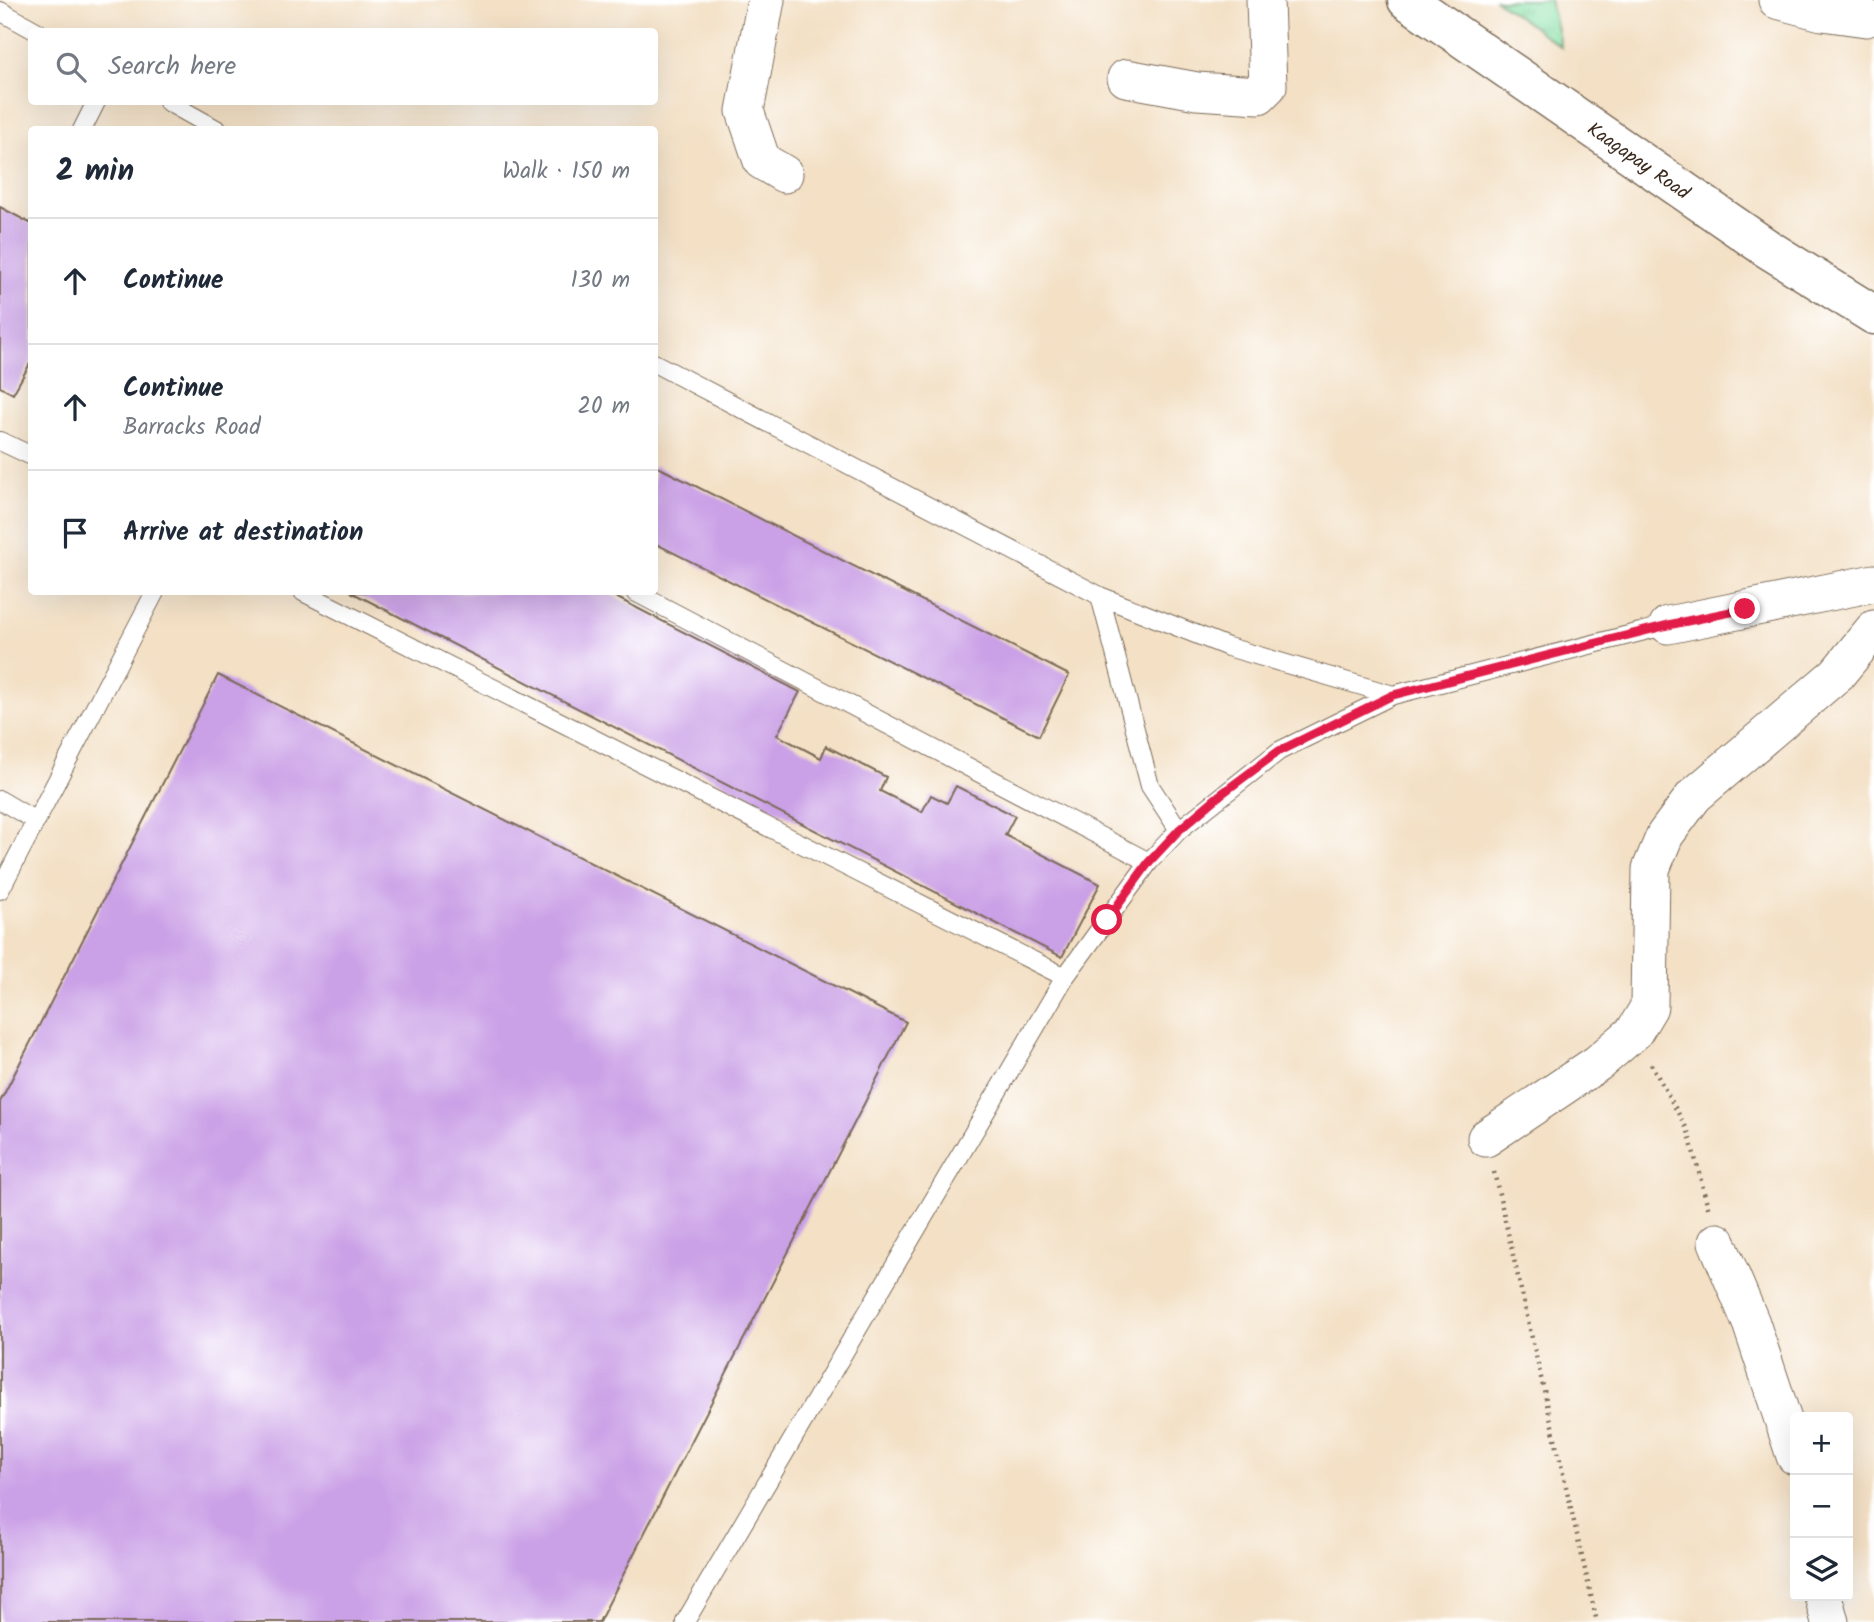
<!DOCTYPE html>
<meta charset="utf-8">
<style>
:root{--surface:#fff;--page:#f6f6f7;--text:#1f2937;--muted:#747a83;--line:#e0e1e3}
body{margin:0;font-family:Kalam,sans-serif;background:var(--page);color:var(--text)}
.controls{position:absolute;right:21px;bottom:21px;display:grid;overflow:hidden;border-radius:7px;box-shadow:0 7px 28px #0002}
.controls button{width:63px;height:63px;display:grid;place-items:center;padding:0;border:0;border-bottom:2px solid var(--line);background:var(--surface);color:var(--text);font:35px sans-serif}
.stop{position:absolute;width:21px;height:21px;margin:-16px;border:5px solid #e11d48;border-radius:50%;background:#fff}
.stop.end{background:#e11d48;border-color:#fff;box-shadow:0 2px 7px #0008}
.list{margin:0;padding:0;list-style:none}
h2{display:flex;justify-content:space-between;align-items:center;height:91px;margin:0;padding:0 28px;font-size:30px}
h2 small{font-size:23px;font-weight:400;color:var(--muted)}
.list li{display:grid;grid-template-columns:46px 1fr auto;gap:21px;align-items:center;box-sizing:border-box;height:126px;padding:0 28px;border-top:2px solid var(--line)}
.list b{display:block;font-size:26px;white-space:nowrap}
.list p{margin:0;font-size:23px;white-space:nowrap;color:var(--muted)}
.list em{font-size:23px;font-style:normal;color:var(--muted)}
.icon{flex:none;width:38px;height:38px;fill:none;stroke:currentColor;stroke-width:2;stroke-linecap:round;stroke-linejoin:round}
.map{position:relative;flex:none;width:1874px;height:1622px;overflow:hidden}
.search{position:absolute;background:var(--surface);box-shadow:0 7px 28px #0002;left:28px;top:28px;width:630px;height:77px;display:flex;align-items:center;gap:18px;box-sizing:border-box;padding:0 24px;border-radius:7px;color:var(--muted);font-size:26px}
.panel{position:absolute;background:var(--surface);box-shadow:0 7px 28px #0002;left:28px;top:126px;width:630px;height:469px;border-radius:7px}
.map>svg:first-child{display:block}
</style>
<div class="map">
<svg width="1874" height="1622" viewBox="0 0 1874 1622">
<defs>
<pattern id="grass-tufts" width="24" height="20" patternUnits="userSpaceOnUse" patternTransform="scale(1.75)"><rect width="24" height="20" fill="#87e0a5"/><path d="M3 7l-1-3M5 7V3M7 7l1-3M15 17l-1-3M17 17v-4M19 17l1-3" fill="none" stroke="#75c08e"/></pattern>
</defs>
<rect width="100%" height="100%" fill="#fff"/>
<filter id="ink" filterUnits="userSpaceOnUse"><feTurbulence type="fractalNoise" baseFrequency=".0143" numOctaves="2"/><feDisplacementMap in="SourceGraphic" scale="14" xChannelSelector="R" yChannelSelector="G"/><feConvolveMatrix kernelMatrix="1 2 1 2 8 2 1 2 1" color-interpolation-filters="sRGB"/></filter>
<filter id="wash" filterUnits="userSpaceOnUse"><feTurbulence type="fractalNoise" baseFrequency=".00686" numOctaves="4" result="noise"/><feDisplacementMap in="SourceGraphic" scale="28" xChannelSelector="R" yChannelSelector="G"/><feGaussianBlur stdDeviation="1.57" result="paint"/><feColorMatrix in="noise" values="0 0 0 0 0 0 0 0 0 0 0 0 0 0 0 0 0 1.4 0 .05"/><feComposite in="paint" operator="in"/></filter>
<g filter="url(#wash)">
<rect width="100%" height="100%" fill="#f3e0c5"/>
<!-- grass -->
<path fill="url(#grass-tufts)" stroke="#618562" stroke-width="2" d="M1496 0H1550L1561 47Z"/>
<g id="blocks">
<!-- building -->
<path fill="#caa0e6" d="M0 207 32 224V360L13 394 0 387Z
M654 465 1069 675 1039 736 654 543Z
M351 592H606L800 692 777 735 821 758 826 746 886 777 880 791 922 812 931 795 947 803 956 786 1015 816 1005 835 1100 884 1062 957Z
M218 675 906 1022 599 1622H0V1102Z"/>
</g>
</g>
<g filter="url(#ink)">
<use href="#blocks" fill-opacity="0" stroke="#7b6a58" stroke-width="2"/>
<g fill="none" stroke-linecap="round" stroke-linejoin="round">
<!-- lane casing -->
<g stroke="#7b6a58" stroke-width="20">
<path id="lane" d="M0 11 38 32
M168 102 218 130
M82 130 96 102
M654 363 1100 596 1228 647 1393 695 1279 751 1179 830 1149 862 1065 977 685 1622
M0 441 32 456
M303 592 1065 977
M635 592 1149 862
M1100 596 1150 786 1179 830
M1393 695 1668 625
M0 800 34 820
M0 890 155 592"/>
</g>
<!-- street casing -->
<g stroke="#7b6a58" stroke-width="39">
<path id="street" d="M766 0 745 111 762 161 784 174
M1777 0 1822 12 1866 18
M1126 78 1197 91 1259 95 1268 86 1265 0
M1668 625 1874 583
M1486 1138 1598 1063 1634 1032 1649 1007 1651 869 1665 835 1694 796 1837 674 1874 629
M1717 1242 1751 1323 1795 1456
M1823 1596 1830 1622"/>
</g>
<!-- secondary casing -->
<g stroke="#7b6a58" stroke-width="41">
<path id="secondary" d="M1407 0 1768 249 1874 315"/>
</g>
<!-- path -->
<path stroke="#7b6a58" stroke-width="4.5" stroke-dasharray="2 5" stroke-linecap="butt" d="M1651 1064 1688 1131 1709 1211
M1494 1172 1597 1622"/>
<!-- lane -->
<use href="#lane" stroke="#fff" stroke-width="18"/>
<!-- street -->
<use href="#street" stroke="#fff" stroke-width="37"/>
<!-- secondary -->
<use href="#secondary" stroke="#fff" stroke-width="38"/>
</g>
</g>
<g fill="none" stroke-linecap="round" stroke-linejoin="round" filter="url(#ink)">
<!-- route -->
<path stroke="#e11d48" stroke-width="9" d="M1107 920 1149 862 1179 830 1220 795 1279 751 1393 695 1668 625 1745 609"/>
</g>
<g text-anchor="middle" stroke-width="6" stroke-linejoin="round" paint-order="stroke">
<!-- street labels -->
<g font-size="19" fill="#3b2a1e" stroke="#fff">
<text transform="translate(1639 160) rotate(35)" y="7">Kaagapay Road</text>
</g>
</g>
</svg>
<div class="controls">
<button>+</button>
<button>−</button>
<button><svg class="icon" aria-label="layers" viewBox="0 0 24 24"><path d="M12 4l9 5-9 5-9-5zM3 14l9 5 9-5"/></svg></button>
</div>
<div class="stop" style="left:1107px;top:920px"></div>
<div class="stop end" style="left:1745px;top:609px"></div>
<div class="search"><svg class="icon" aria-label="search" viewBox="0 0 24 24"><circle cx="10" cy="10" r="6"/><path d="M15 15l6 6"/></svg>Search here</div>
<section class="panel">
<h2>2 min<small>Walk · 150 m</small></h2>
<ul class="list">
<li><svg class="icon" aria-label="ahead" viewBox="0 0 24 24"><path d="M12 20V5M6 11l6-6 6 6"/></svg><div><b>Continue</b></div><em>130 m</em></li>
<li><svg class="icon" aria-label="ahead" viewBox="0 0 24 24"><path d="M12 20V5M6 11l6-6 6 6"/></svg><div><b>Continue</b><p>Barracks Road</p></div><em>20 m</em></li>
<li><svg class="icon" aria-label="arrive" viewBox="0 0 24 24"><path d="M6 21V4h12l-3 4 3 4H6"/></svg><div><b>Arrive at destination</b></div></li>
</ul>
</section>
</div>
